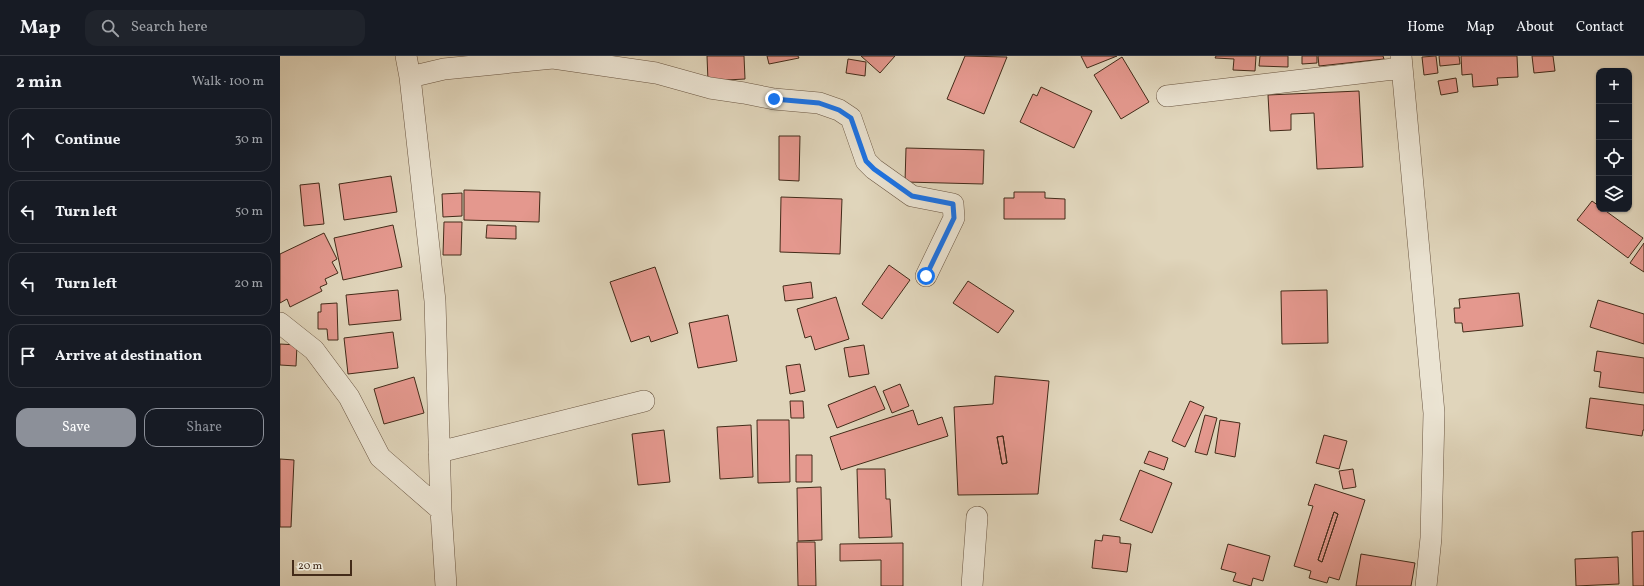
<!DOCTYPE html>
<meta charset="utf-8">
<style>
:root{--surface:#171b24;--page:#20242c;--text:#f1f3f6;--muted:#9ea1a6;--line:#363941;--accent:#8c9099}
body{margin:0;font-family:Vollkorn,serif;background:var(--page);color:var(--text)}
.controls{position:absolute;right:12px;top:12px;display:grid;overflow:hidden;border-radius:8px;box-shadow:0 1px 3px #0004}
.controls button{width:36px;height:36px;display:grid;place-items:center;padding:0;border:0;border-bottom:1px solid var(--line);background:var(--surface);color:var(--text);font:20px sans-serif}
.scale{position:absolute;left:12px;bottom:10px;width:60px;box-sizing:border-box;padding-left:4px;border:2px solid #432b19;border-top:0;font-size:11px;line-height:14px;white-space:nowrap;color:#432b19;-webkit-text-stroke:3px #ebe4d3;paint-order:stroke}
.stop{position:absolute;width:12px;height:12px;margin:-9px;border:3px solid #1a73e8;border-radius:50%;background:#fff}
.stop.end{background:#1a73e8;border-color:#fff;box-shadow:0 1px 4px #0008}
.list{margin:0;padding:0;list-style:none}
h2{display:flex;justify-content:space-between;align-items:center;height:52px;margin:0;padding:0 16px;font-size:17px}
h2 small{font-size:13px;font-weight:400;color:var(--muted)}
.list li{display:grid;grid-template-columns:26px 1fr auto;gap:12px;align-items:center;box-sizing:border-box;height:64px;margin:0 8px 8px;padding:0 8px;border:1px solid var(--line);border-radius:12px}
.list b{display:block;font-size:15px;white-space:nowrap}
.list em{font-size:13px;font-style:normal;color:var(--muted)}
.actions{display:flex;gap:8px;padding:12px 16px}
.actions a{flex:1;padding:9px 0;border:1px solid var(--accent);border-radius:12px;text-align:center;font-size:14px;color:var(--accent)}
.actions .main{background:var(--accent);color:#fff}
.icon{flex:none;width:22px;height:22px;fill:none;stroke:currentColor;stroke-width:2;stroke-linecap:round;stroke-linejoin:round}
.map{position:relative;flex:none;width:1364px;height:530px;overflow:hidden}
header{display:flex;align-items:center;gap:24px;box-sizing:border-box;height:56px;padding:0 20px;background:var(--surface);border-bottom:1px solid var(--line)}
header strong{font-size:19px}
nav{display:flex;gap:22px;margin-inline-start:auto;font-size:14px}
.search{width:280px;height:36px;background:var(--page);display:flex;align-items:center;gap:10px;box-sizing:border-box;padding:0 14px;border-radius:12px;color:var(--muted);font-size:15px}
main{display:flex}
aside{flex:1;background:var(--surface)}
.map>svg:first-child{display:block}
</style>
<header>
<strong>Map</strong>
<div class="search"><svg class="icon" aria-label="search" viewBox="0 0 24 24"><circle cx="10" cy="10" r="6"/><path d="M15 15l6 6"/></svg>Search here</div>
<nav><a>Home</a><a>Map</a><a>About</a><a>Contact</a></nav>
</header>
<main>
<aside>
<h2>2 min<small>Walk · 100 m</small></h2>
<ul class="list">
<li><svg class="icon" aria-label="ahead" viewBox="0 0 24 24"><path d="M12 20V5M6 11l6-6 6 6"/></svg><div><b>Continue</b></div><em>30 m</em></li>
<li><svg class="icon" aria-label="left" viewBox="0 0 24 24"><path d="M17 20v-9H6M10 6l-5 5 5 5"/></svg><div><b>Turn left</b></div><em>50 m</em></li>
<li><svg class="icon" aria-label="left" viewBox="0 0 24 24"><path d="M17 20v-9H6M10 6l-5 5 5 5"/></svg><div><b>Turn left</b></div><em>20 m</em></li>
<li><svg class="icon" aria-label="arrive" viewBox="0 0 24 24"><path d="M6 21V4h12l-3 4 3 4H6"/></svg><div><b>Arrive at destination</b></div></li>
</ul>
<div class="actions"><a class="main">Save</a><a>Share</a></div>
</aside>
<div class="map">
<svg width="1364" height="530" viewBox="0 0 1364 530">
<rect width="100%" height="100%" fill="#e0d5bb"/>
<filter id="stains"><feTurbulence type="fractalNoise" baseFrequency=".005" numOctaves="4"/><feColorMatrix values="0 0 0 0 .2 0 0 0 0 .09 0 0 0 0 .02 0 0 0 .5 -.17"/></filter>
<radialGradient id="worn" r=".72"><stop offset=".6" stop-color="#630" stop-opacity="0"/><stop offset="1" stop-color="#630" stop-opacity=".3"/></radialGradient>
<!-- building -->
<path fill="#e4988e" stroke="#432b19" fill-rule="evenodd" d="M427 0H464L465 23 428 25Z
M487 0H518L519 2 489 8Z
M581 0H615L600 17Z
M685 0 727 1 704 58 667 43Z
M801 0H837L807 12Z
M936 0H976L975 15 953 14 954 3 935 2Z
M980 0H1008V11L979 10Z
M1022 0H1037V7L1022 8Z
M1038 0H1103L1104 3 1039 10Z
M1156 0 1158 17 1144 19 1142 1Z
M1159 0H1179L1180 8 1160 10Z
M1181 0H1237L1238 21 1217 22 1218 29 1193 31 1192 18 1182 19Z
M1252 0H1273L1275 15 1254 17Z
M842 1 869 46 841 63 814 19Z
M568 3 586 6 585 20 566 17Z
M1176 22 1178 36 1161 39 1158 25Z
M761 31 812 55 794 92 740 66 753 38 757 40Z
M1079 35 1083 111 1037 113 1034 57 1011 58V74L990 75 988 39Z
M499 80H520L519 125 499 124Z
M626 92 704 94 703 128 625 126Z
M111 120 117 156 64 164 59 128Z
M39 127 44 168 24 170 20 129Z
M184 134 260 136 259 166 184 164Z
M734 136H765V142L785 143V163H724V142H734Z
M182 137V160L163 161 162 138Z
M501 141 562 143 560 198 500 196Z
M1312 145 1319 150V153H1323L1363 182 1348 202 1297 164Z
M164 166H182L181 199H163Z
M113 169 122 211 63 224 54 182Z
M207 169 236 170V183L206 182Z
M44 177 57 203 52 206 58 217 45 223 47 228 40 231 42 235 10 251 7 243 0 247V198Z
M1364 187V216L1350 207Z
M609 209 630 224 602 263 582 248Z
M375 211 398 277 371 286 369 280 351 286 330 226Z
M688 225 734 255 718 277 673 247Z
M531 226 533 242 505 245 503 230Z
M118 234 121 264 69 269 66 239Z
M1047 234 1048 287 1002 288 1001 235Z
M1239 237 1243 270 1183 276 1182 267H1175L1174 252H1180L1179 243Z
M556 241 569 283 535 294 531 280 525 282 517 253Z
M1318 244 1364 258V288L1310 271Z
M57 247 58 284H48L47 273H38V256H41V248Z
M448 259 457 305 418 312 409 267Z
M113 276 118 312 68 318 64 282Z
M0 288 17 289 16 310 0 309Z
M584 289 589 318 569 321 564 292Z
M1317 295 1364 302V337L1319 331 1321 316 1314 315Z
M520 308 525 335 510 338 506 310Z
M715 320 769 325 758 438 678 439 674 351 713 348ZM723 380 727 407 722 408 717 381Z
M134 321 144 357 104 368 94 333Z
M620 328 629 350 612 357 603 335Z
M595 330 605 353 557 372 548 349Z
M1310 342 1364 349V374H1363L1362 380 1306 372Z
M510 345H523L524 362H511Z
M910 345 924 351 905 391 892 385Z
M633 354 638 369 662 361 668 380 561 414 550 381Z
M925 359 937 362 927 399 915 396Z
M477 364H509L510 426 478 427Z
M940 364 960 367 955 401 935 397Z
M471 369 473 421 440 423 437 371Z
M384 374 390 426 358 429 352 378Z
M1044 379 1067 385 1059 413 1036 407Z
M723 380 727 407 722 408 717 381Z
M869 395 888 402 884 414 864 407Z
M516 399H532V426H516Z
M0 403 14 404 11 471H0Z
M577 413H605L606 443H610L612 481 579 482Z
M1073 413 1076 431 1063 433 1059 415Z
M860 414 892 427 872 477 840 464Z
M1035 428 1085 444 1059 524 1049 521 1047 527 1029 522 1031 515 1014 510 1033 450 1028 449ZM1054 456 1058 458 1042 506 1038 504Z
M541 431 542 484 518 485 517 432Z
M1054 456 1058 458 1042 506 1038 504Z
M1364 475V530H1353L1352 476Z
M823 479 840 481V487L851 488 847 516 812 512 815 484 822 485Z
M517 486H535L536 530H518Z
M623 487V530H601V504L560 505V488Z
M948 488 990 500 983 525 973 522 971 530 953 525 956 517 941 513Z
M1081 498 1135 507 1131 530H1076Z
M1338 501 1339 528 1296 530 1295 503Z"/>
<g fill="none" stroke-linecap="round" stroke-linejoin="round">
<!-- minor casing -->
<g stroke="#6a5642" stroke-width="22">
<path id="minor" d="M126 0 130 21 155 245 161 454 166 530
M1121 0 1154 357 1151 482 1146 530
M130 21 164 13 273 2 376 17 430 32 464 37 494 43 539 47 559 54 571 62 586 105 594 113 632 140 673 148 674 162 646 220
M887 40 1122 12
M0 267 34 294 69 341 100 401 161 454
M159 396 364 345
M692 530 697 461"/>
</g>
<!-- minor -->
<use href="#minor" stroke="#ebe4d3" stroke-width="21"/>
</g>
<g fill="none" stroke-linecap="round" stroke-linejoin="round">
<!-- route -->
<path stroke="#1a73e8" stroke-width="5" d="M494 43 539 47 559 54 571 62 586 105 594 113 632 140 673 148 674 162 646 220"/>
</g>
<rect width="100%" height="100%" filter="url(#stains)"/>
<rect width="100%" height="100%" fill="url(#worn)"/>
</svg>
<div class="controls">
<button>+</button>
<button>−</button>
<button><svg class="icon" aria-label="locate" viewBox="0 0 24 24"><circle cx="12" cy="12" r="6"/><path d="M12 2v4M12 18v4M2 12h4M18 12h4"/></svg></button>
<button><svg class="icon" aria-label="layers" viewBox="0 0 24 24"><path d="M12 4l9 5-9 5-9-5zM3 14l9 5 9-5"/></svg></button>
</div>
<div class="scale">20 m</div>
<div class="stop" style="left:646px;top:220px"></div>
<div class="stop end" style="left:494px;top:43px"></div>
</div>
</main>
